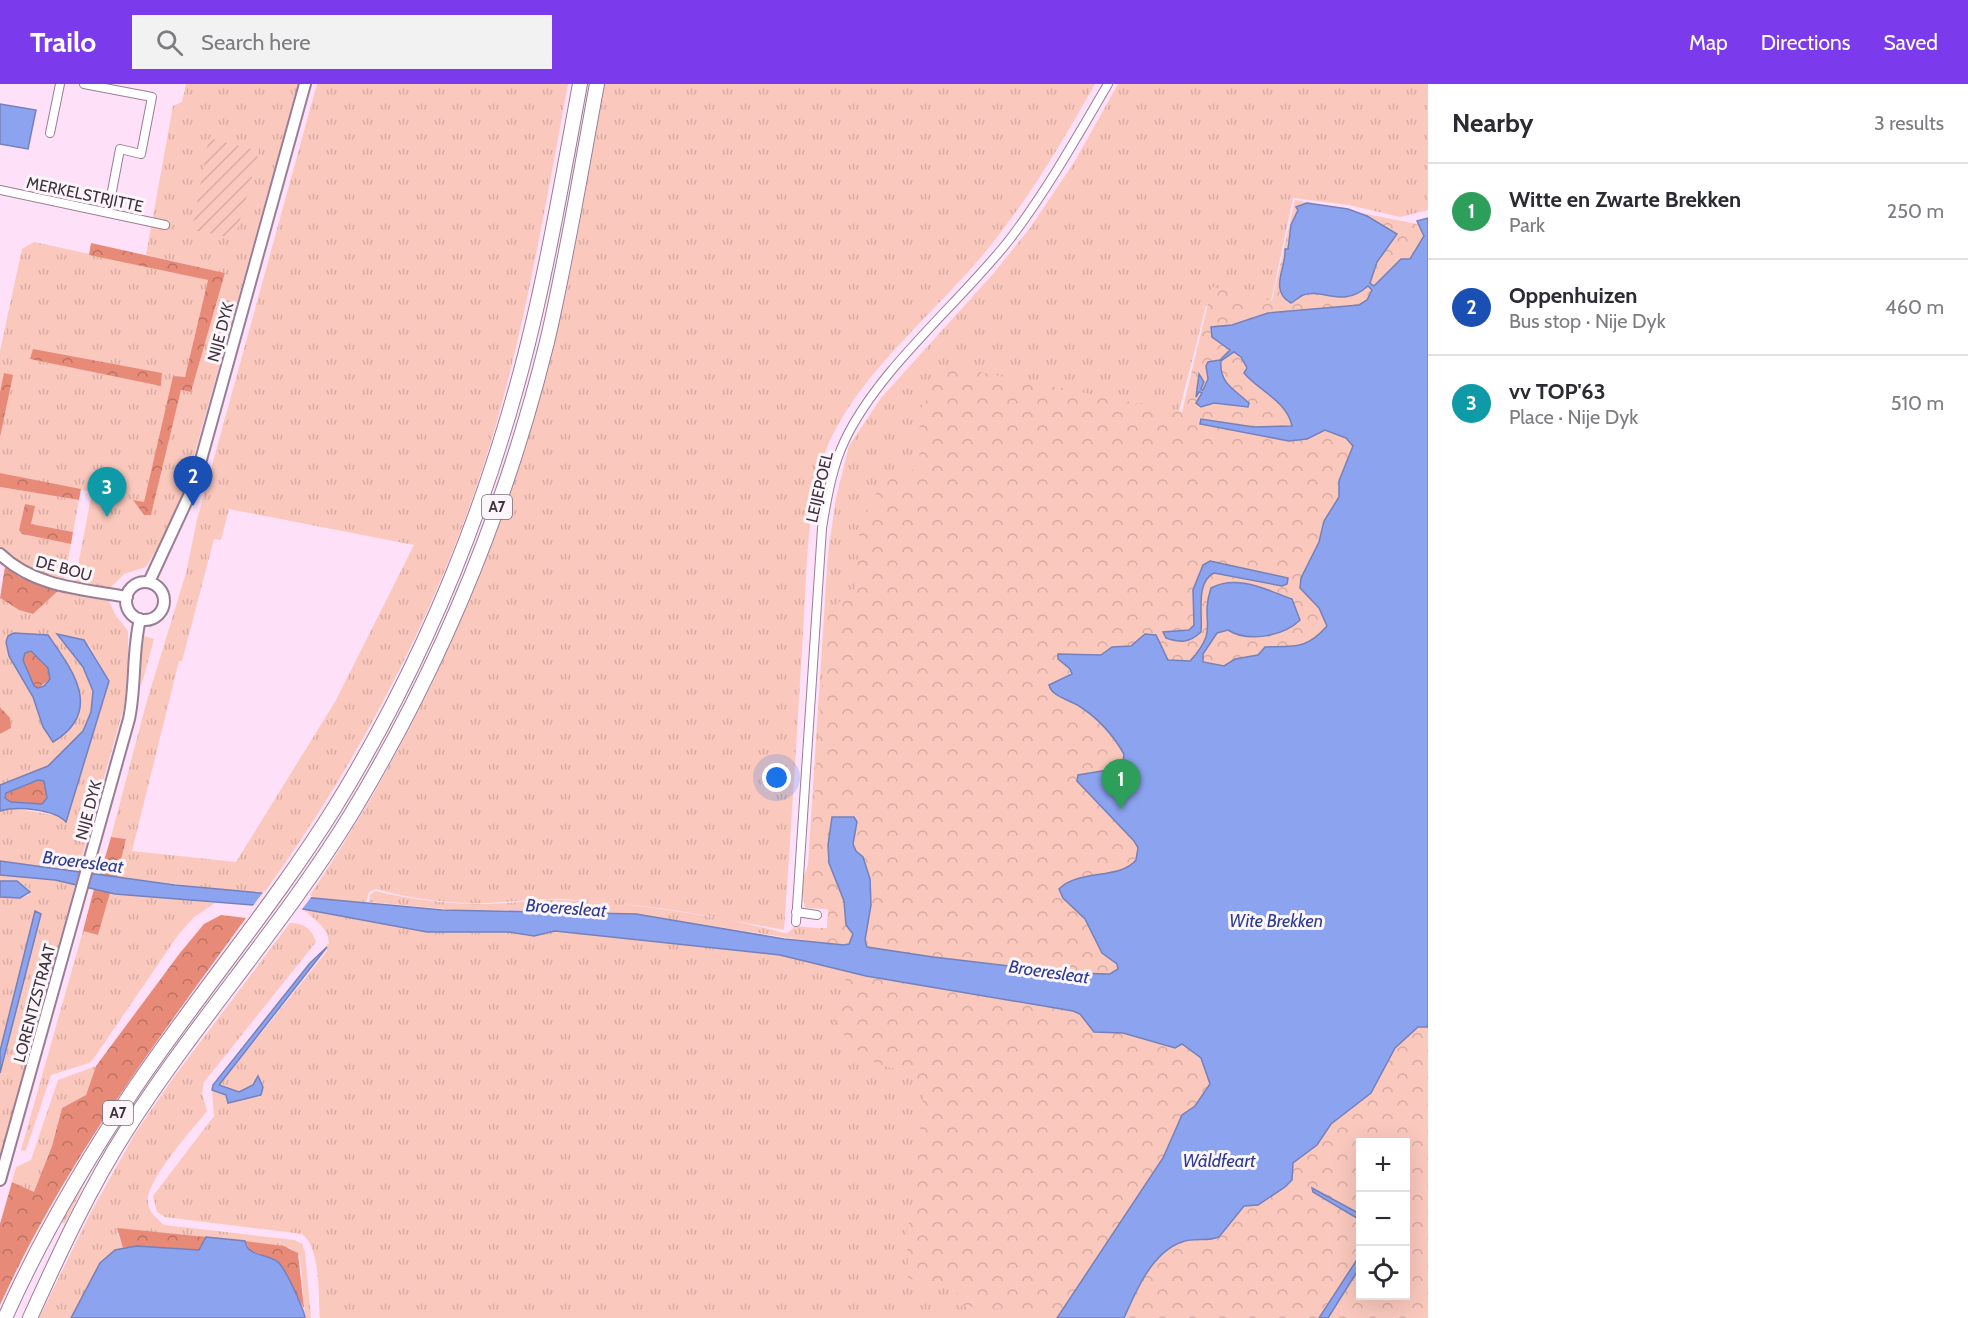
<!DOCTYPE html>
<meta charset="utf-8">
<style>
:root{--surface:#fff;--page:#f2f2f3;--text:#2b2b33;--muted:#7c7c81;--line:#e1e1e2;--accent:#7c3aed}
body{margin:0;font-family:Cabin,sans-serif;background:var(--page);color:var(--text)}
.controls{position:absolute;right:18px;bottom:18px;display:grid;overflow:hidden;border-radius:0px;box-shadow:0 6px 24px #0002}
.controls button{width:54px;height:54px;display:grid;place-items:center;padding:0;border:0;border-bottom:2px solid var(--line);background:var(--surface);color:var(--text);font:30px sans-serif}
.you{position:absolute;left:777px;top:694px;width:21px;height:21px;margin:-15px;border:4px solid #fff;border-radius:50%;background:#1a73e8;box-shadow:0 0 0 9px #1a73e833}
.badge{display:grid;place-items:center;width:39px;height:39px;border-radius:50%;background:var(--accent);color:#fff;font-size:20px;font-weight:700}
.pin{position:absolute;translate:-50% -50px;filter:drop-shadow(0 2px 3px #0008)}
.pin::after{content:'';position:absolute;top:32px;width:21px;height:18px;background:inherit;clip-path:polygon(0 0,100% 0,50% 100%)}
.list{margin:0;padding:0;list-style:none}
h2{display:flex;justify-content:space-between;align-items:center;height:78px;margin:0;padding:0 24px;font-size:26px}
h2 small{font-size:20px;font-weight:400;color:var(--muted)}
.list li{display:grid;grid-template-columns:39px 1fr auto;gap:18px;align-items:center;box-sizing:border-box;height:96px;padding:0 24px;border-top:2px solid var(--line)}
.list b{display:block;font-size:22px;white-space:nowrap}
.list p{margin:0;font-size:20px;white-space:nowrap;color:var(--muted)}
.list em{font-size:20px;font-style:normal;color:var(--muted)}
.icon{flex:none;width:33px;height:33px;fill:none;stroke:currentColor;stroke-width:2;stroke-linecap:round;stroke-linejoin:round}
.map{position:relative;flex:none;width:1428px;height:1234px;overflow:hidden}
header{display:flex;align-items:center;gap:36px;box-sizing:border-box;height:84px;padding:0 30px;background:var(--accent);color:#fff}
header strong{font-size:28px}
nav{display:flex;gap:33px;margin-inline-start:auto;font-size:21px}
.search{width:420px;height:54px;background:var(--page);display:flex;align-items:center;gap:15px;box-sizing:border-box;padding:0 21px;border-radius:0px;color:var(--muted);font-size:22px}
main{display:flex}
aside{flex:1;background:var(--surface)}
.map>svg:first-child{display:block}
</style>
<header>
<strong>Trailo</strong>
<div class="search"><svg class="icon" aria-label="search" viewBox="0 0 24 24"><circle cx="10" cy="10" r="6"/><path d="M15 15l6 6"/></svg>Search here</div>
<nav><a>Map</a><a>Directions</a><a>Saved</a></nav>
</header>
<main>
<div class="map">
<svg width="1428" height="1234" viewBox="0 0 1428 1234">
<defs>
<pattern id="grass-tufts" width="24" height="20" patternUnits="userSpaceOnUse" patternTransform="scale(1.5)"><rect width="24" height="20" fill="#fac8bd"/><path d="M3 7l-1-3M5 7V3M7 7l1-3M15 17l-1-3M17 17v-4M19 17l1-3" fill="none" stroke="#d7aca3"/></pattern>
<pattern id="forest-crowns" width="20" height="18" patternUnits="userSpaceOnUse" patternTransform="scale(1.5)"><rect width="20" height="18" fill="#e78b78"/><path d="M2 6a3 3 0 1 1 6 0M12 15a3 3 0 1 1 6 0" fill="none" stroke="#bd7264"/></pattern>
<pattern id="park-crowns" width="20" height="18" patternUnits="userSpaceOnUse" patternTransform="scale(1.5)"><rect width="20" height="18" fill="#fac8bd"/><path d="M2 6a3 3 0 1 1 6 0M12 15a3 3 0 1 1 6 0" fill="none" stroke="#d7aca3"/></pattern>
<pattern id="garden-furrows" width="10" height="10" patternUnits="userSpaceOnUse" patternTransform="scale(1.5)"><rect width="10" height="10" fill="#fac8bd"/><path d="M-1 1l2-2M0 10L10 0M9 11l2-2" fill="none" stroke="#d7aca3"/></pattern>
</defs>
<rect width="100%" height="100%" fill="#fee0f8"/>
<!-- grass -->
<path fill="url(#grass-tufts)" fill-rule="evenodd" d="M186 0H298L178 429 146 483 124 490 109 505 75 498 92 408 0 389V353L12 291 0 308V267L22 165 34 158 208 196 185 294 173 292 144 419 134 417 144 430 151 431 181 306 191 308 225 189 146 171 173 22 182 18ZM31 275 162 289 161 301H160Z
M317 0H568C547 113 528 226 497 337 450 503 365 670 263 810L117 793 126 755 111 753 146 620 186 489 197 436ZM229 425 414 461 335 618 236 778 132 767 179 577H182L214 455 221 456Z
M605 0H1095C1061 60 1026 120 981 173 933 230 864 286 831 354 806 406 807 492 803 549 797 648 791 747 784 846 710 832 637 819 562 815 537 814 513 818 489 819 452 820 410 815 376 805L369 808 366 818 308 814C422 647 502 463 552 267 575 179 588 89 605 0Z
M1118 0H1428V126L1400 133 1349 121 1293 114 1271 217 1206 222 1178 331 828 860 636 830 545 826 468 827 369 818 370 811 375 807C410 815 450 821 488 820 511 820 534 815 557 816 633 818 710 829 784 849H788L795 842 827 845 828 825 805 824 801 801 808 781 828 469 836 414 849 362 881 314 993 190 1030 144 1075 77Z
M0 403 79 416 73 448 30 440 25 420 19 445 22 450 71 460 64 496C38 491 20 483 0 465Z
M59 506 109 517 116 532 128 547V587L124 622 78 787 0 777V727L11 724 60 732 66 738 109 597 89 561 58 550 83 583 93 607 91 628 83 647 48 682 0 701V650L3 649V625L0 623V514L19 526 33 530ZM6 558 60 654 43 643C37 611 13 589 6 558Z
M144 552 154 555 141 603 140 570Z
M0 791 55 796 75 800 2 1070 0 1069V989L41 830 35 827 0 967V813L20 814 29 811V805L17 797H0Z
M110 809 215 819 194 833 178 851 94 974 89 979 51 991 27 1063 25 1067 21 1066 83 847 98 851Z
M303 825 427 848H509L528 852 555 847 780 871 866 892 1106 1162 1057 1234H320C318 1211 321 1164 302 1150L165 1133 157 1128 153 1112 214 1032 212 1006 226 1011 232 1017 253 1013 258 993 253 1001 239 1008 219 1002 327 867 326 863 323 865 329 859 327 849 320 840Z
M290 839C304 839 312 845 316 858L204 998 202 1009 207 1027C193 1045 144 1098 148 1119 149 1129 157 1134 164 1141L294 1156 302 1160 305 1168 311 1234H305L300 1172 291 1164 156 1148 117 1149 123 1164 100 1179 71 1234H39L90 1130 136 1048 174 993Z
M96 982 86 1011 62 1024 52 1062 34 1109 12 1098 16 1083 31 1076 58 996Z
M97 1074 65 1139 59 1138Z"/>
<!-- forest -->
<path fill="url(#forest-crowns)" d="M91 159 225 189 191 308 181 306 151 431H144L133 416 144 418 173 292 185 293 208 196 89 171Z
M33 265 162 289 161 302 30 275Z
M4 289 13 291 0 353V308Z
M0 389 81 405 79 416 0 403Z
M25 420 35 422 31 440 73 448 71 460 22 450 19 446Z
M5 483 21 494 59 506 33 530 19 526 0 514Z
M31 567 48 584 50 595 38 604 34 602 23 576 25 569Z
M0 623 10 634 11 644 0 650Z
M38 696 44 697 47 714 42 720 10 718 5 714 6 709Z
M111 753 126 755 117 793 100 791Z
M94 805 110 809 98 851 83 847Z
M221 831 246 834C155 959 64 1080 0 1221V1140L12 1098 34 1108 52 1062 62 1024 86 1011 96 982 180 869 204 840Z
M117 1144 206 1153 202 1164C188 1175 143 1159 123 1164Z
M245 1157 284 1162 298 1169 304 1224 276 1176 251 1167Z"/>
<!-- park -->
<path fill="url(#park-crowns)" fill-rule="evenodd" d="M1295 116 1417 140 1428 135V1234H1059L1060 1229 958 1222 957 1206 950 1197H916L908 1194 907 1145 914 1122 923 1012C915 978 899 991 874 978 858 970 841 949 832 934L846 916 845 887 808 877 820 844H827L829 823 813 820 808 808 827 528 856 504 860 438 885 394 890 391 908 390C928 374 917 348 920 327 922 320 927 317 929 311 936 291 933 283 959 284L1182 328 1212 203 1272 217ZM1360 1058H1406V1212H1360Z"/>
<!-- garden -->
<path fill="url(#garden-furrows)" d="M209 54 259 67 235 154 192 146Z"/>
<!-- water -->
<path fill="#8ca3f0" stroke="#7581ba" stroke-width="1.5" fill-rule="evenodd" d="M0 20 36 26 28 65 0 60Z
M1307 119 1348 125 1367 132 1397 150 1377 178 1370 199 1374 202 1401 175H1410L1424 152 1417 137 1428 134V943H1418L1395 964 1371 1009 1331 1040 1317 1061 1293 1079 1292 1096 1285 1103 1258 1121 1244 1122 1219 1153C1207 1158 1194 1153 1182 1158 1152 1168 1136 1207 1124 1234H1057L1163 1074 1182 1031 1195 1022 1210 1000 1201 974 1182 960 1175 964 1123 949 1094 948 1080 930 1073 927 866 892 780 871 555 847 534 852 509 848H427L303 825 115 810 55 796 0 791V777L175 801 442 826 636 830 784 855 844 861 849 860 853 850 846 841 844 817 829 779 828 761 832 733H854L857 738 853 760 856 767 863 773 870 795 871 821 865 856 867 863 933 873 1070 889 1110 890 1118 885 1117 880 1102 869 1085 835 1063 814 1059 805C1078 785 1120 796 1136 776L1138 764 1134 757 1077 697 1078 691 1108 686 1123 677 1124 670C1113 651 1098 634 1079 622 1070 616 1052 613 1049 601L1072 590 1070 585 1058 575V570L1101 571 1112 563 1131 562 1145 550 1156 551 1168 576 1190 577C1221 543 1199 540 1211 504 1237 490 1267 506 1292 515L1300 536C1284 552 1248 559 1228 546L1217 549 1203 570V578L1224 582 1235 575 1258 571 1265 563C1294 562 1306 566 1327 542L1319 524 1300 504 1301 494 1319 458 1324 437 1339 413V397L1353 362 1346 354 1325 346 1307 355 1289 357 1200 340 1201 335 1254 343 1292 342C1287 317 1259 307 1244 289L1247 284 1241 273 1234 268 1221 277C1219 299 1234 305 1249 319L1248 323 1214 319 1201 323 1196 319 1202 309 1199 308 1196 313 1199 290 1204 298 1201 305 1203 306 1208 295 1206 282 1208 278 1220 276 1230 266 1212 253 1211 243 1232 241 1268 229 1359 221 1367 216 1372 206 1368 202C1342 225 1324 204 1303 211 1299 213 1295 217 1291 219 1268 206 1287 183 1285 165H1288L1291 141 1298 126 1296 123Z
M1210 477 1288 494 1287 500 1282 502 1214 489C1195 498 1203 531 1201 548 1189 559 1181 559 1166 554L1163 548 1189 546 1194 541 1193 506 1203 481Z
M14 549 48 551C73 587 104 627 53 658L43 643 33 613 9 572 6 558 8 552ZM31 567 48 584 50 595 44 602 38 604 34 602 23 576 25 569Z
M57 550 84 556 109 597 66 738C54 725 17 722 0 727V701L48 682 83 647 91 628 93 607 83 583ZM38 696 44 697 47 714 42 720 11 718 5 714 6 709Z
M0 797H17L30 808 20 814 0 813Z
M35 827 41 830 0 989V967Z
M327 863 219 1001 239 1008 253 1001 258 992 263 1003 261 1011 228 1019 226 1011 212 1006 213 1001 310 879Z
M1312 1104 1360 1130V1136L1313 1108Z
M206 1153 245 1157C248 1174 269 1169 279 1179 286 1186 304 1225 305 1234H71L100 1179 115 1166 136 1162 199 1166Z
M1360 1171V1183L1328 1234H1319Z"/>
<!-- pier -->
<path fill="#fee0f8" d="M264 807 312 812 300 828 252 823Z"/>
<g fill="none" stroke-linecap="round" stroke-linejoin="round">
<!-- street casing -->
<g stroke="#997e94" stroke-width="10">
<path id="street" d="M84 0 152 13 141 70 120 65 108 128
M50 49 60 0
M0 106 165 141
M796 828 817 831
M796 838 822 444C827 414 832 383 845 356 880 283 960 219 1010 155 1047 106 1077 53 1108 0"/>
</g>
<!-- secondary casing -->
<g stroke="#997e94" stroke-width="14">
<path id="secondary" d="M0 470C34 503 82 505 127 513
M149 498 194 401 305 0
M126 517a19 19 0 1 1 38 0a19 19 0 1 1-38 0Z
M0 1096 129 635C136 602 132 568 140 535"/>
</g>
<!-- highway casing -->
<g stroke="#997e94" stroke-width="16">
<path id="highway" d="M5 1234C40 1155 86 1077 134 1005 199 909 274 821 335 723 415 593 475 452 516 305 544 205 561 102 580 0
M30 1234C59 1170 90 1103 128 1044 198 935 285 839 352 729 441 582 506 424 547 258 567 173 581 86 597 0"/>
</g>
<!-- street -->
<use href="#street" stroke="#fff" stroke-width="8"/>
<!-- secondary -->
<use href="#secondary" stroke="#fff" stroke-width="10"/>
<!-- highway -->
<use href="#highway" stroke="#fff" stroke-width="14"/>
</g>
<g text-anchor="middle" stroke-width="6" stroke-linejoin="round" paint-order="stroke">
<!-- shield labels -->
<g fill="#fcf6fa" stroke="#776e75" stroke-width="1.5">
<rect x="482" y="411" width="30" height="24" rx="4.5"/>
<rect x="103" y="1017" width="30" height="24" rx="4.5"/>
</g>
<g font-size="15" font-weight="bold" fill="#3e333c">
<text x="497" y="428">A7</text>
<text x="118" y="1034">A7</text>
</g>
<!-- street labels -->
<g font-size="16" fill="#3e333c" stroke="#fcf6fa">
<text transform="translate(85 110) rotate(12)" y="6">MERKELSTRJITTE</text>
<text transform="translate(220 248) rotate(-75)" y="6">NIJE DYK</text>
<text transform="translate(819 403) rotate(-77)" y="6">LEIJEPOEL</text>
<text transform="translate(64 484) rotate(15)" y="6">DE BOU</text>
<text transform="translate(88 726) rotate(-75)" y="6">NIJE DYK</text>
<text transform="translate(34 919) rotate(-75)" y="6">LORENTZSTRAAT</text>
</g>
<!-- water labels -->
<g font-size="18" font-style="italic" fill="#2c3b93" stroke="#fcf6fa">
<text transform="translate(83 778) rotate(7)" y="6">Broeresleat</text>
<text transform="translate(566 824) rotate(4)" y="6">Broeresleat</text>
<text x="1276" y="843">Wite Brekken</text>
<text transform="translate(1049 888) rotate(8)" y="6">Broeresleat</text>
<text x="1219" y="1083">Wâldfeart</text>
</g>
</g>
</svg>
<div class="controls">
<button>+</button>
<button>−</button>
<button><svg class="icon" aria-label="locate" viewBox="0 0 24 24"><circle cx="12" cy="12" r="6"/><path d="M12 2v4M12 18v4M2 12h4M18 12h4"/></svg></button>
</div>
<div class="you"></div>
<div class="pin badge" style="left:1121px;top:725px;background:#2e9e5b">1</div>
<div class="pin badge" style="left:193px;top:422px;background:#1a4fb4">2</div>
<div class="pin badge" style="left:107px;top:433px;background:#0f9aa8">3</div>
</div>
<aside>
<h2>Nearby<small>3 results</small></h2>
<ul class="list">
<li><span class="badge" style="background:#2e9e5b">1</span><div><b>Witte en Zwarte Brekken</b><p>Park</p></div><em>250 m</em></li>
<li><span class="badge" style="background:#1a4fb4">2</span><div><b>Oppenhuizen</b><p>Bus stop · Nije Dyk</p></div><em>460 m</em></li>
<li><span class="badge" style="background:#0f9aa8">3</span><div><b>vv TOP'63</b><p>Place · Nije Dyk</p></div><em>510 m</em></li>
</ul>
</aside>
</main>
